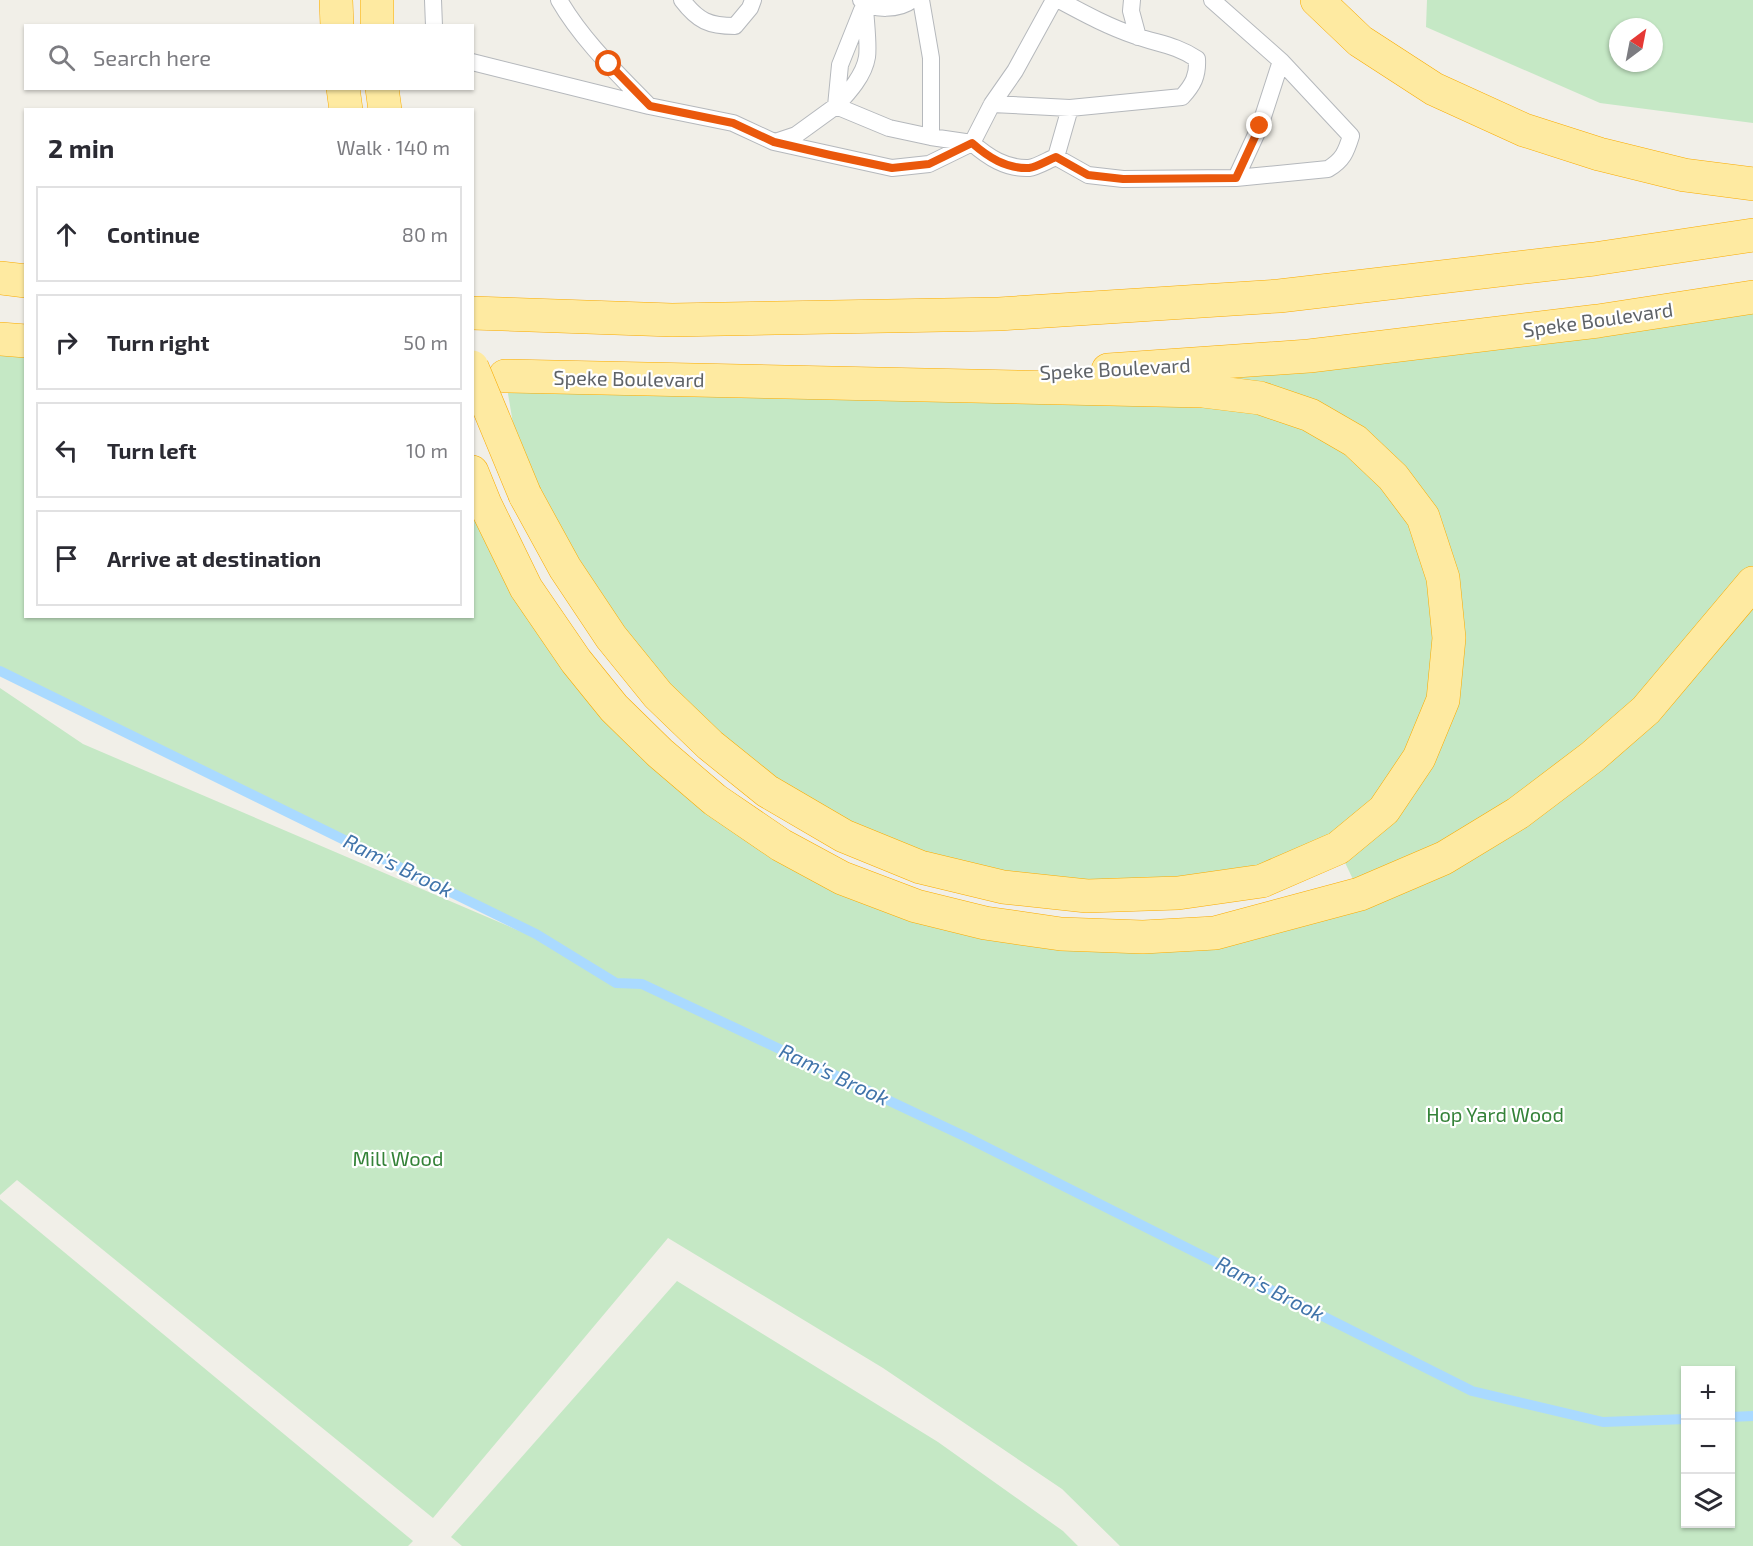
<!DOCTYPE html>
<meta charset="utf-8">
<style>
:root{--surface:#fff;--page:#f7f7f7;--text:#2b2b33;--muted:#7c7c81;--line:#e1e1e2}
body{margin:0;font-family:"Exo 2",sans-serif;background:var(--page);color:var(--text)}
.controls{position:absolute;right:18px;bottom:18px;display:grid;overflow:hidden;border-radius:0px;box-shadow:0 2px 4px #0004}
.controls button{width:54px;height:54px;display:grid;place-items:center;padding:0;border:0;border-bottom:2px solid var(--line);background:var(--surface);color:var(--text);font:30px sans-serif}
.compass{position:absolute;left:1609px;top:18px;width:54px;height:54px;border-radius:50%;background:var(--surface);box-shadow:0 2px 4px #0004;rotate:32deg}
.stop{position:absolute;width:18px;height:18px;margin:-14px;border:4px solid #ea580c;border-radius:50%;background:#fff}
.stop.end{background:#ea580c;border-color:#fff;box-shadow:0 2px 6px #0008}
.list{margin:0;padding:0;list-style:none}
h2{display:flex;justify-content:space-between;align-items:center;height:78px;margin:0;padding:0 24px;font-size:26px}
h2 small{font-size:20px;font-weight:400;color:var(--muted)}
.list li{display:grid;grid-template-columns:39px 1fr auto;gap:18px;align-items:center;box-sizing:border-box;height:96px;margin:0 12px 12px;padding:0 12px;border:2px solid var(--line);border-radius:0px}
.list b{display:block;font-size:22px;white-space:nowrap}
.list em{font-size:20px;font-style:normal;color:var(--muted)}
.icon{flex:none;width:33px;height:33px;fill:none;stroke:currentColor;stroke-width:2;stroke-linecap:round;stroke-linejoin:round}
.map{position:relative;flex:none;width:1753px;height:1546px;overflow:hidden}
.search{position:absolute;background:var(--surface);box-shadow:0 2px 4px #0004;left:24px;top:24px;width:450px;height:66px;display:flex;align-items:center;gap:15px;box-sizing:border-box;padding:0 21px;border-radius:0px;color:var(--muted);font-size:22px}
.panel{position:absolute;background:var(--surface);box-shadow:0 2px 4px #0004;left:24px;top:108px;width:450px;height:510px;border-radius:0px}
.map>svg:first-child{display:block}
</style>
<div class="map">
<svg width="1753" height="1546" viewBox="0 0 1753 1546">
<rect width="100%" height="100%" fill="#f1efe8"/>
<!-- green -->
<path fill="#c5e8c5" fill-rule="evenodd" d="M1427 0H1753V123L1600 103 1426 27ZM1618 27H1654V63H1618Z
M1753 297V1546H1120L1062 1489 883 1368 668 1238 433 1518 17 1180 0 1195V688L83 744 557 947 536 934 0 671V340L25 343 26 616H472L473 472 614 708 842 878 1143 937 1360 894 1338 848 1178 893 920 867 710 745 525 495 505 376 929 378 1101 371ZM1686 1370H1730V1524H1686Z
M0 1199 413 1541 408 1546H0Z
M677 1281 938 1442 1063 1531 1078 1546H462L451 1537Z"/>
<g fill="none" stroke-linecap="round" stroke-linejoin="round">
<!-- stream -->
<path stroke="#aadaff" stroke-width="10" d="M0 671 536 934 616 983 642 984 966 1137 1472 1391 1603 1422 1686 1419
M1730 1417 1753 1416"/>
<!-- service casing -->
<g stroke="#b5b8bc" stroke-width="18">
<path id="service" d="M433 0 434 26
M559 0C582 40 617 73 649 106
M682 0C698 21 709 26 735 26L750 8 753 0
M861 0C873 11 899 10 912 0
M921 0 931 58V137L972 143 992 104 1070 108 1182 97C1193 85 1198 76 1197 59 1176 45 1159 44 1136 36 1109 27 1085 14 1059 0
M1132 0 1131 11 1138 37
M865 4C865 18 869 43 867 57 864 76 848 93 836 106L889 128 931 137
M472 62 649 106 733 123 774 142 892 168 929 164 972 143C988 157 1006 169 1029 168 1037 167 1048 160 1056 157L1088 175 1123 179 1236 178 1328 169C1343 160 1346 152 1351 136L1281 61 1212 0
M992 104 1015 71 1054 0
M775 142 796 135 836 106 840 65 862 10
M1056 157 1070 108
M1236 178 1260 126 1281 61"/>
</g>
<!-- trunk casing -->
<g stroke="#f9ab00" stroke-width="34">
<path id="trunk" d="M336 0 337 26
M1317 0 1360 41 1434 89 1524 130 1599 154 1684 175 1753 184
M377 26V0
M343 88 346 110
M382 88 385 110
M0 278 26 281
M472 313 672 320 999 314 1279 296 1594 259 1753 235
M0 339 26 341
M1108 370 1309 356 1598 321 1753 297
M505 376 1203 391 1260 398 1310 415 1355 441 1393 477 1423 517 1443 578 1449 638 1443 700 1419 758 1384 810 1338 848 1262 881 1178 893 1087 896 1003 887 920 867 844 836 767 791 710 745 658 695 611 637 565 568 525 495
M472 472 485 504 526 588 576 661 614 708 660 753 715 800 781 845 842 878 916 906 985 923 1061 934 1143 937 1215 933 1360 894 1444 858 1518 813 1592 757 1646 710 1753 583"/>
</g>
<!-- service -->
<use href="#service" stroke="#fff" stroke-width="16"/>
<!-- trunk -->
<use href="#trunk" stroke="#feeaa1" stroke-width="33"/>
<!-- trunk-bridge casing -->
<g stroke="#f9ab00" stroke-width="34" stroke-linecap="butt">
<path id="trunk-bridge" d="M472 367 525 495"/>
</g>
<!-- trunk-bridge -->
<use href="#trunk-bridge" stroke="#feeaa1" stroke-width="33"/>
</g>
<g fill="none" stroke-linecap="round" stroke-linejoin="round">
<!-- route -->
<path stroke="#ea580c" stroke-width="8" d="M609 64 650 106 733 123 774 142 830 155 892 168 929 164 972 143C988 157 1006 169 1029 168 1037 167 1048 160 1056 157L1088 175 1123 179 1236 178 1260 126"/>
</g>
<g text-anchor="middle" stroke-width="4.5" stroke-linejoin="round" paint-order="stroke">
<!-- street labels -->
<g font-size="20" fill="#5f6368" stroke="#fff">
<text transform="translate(1598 320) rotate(-8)" y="7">Speke Boulevard</text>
<text transform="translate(1115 369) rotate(-3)" y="7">Speke Boulevard</text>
<text transform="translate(629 379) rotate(1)" y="7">Speke Boulevard</text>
</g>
<!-- park labels -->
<g font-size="20" fill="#348238" stroke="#fff">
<text x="1495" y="1122">Hop Yard Wood</text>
<text x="398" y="1166">Mill Wood</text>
</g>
<!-- water labels -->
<g font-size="21" font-style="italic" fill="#4174aa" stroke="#fff">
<text transform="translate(398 866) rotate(26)" y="7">Ram's Brook</text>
<text transform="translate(834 1075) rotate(25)" y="7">Ram's Brook</text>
<text transform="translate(1270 1289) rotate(27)" y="7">Ram's Brook</text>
</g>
</g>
</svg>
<div class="controls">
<button>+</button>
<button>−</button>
<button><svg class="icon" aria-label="layers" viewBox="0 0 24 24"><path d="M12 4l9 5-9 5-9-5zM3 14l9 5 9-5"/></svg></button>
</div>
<svg class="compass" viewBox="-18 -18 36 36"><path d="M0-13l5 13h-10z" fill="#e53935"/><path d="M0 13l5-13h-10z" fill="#7c7c81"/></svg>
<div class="stop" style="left:609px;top:64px"></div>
<div class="stop end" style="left:1260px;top:126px"></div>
<div class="search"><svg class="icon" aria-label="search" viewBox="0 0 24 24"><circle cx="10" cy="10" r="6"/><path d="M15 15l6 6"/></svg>Search here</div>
<section class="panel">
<h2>2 min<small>Walk · 140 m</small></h2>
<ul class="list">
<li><svg class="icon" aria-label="ahead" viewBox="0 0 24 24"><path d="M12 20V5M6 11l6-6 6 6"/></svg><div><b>Continue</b></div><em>80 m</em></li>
<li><svg class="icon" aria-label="right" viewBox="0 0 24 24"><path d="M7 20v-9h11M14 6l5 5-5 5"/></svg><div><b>Turn right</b></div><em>50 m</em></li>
<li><svg class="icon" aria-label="left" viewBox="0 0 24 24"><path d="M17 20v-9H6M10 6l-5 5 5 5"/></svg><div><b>Turn left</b></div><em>10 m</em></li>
<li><svg class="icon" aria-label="arrive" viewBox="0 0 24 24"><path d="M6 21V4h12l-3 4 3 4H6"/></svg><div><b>Arrive at destination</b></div></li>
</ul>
</section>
</div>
